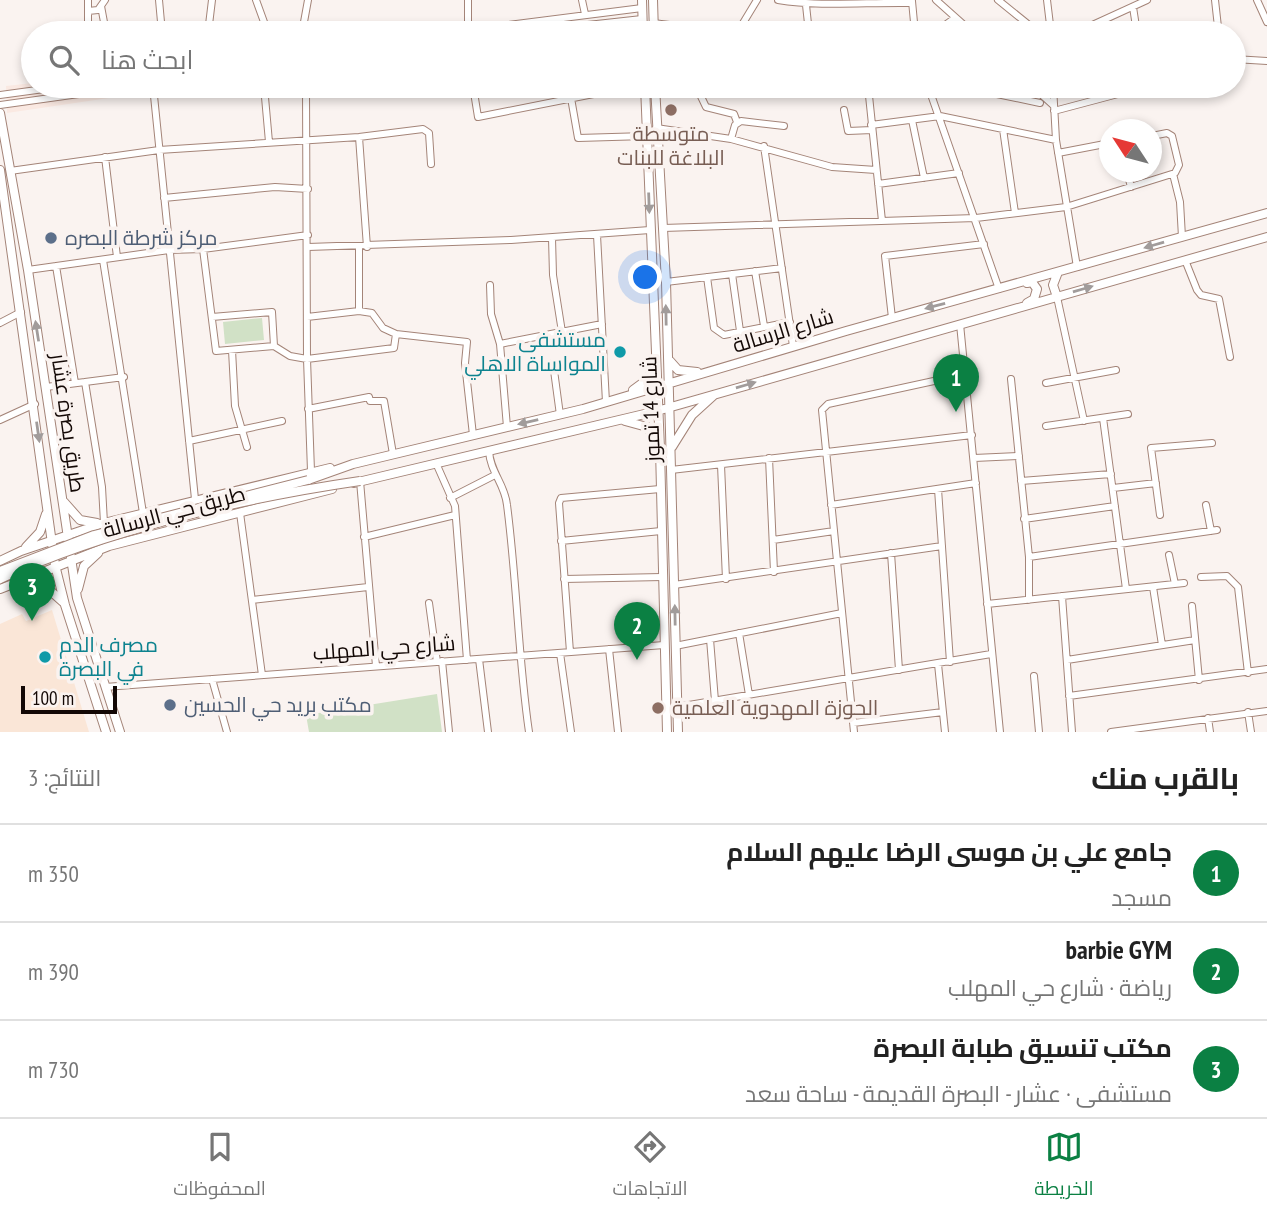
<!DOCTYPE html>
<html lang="ar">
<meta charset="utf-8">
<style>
:root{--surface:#fff;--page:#f6f6f6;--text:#222;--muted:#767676;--line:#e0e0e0;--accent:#0b8043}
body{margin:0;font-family:"PT Sans Narrow",Cairo,sans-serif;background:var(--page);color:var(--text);direction:rtl}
.compass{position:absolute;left:1099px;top:119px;width:63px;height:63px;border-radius:50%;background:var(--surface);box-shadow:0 4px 10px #0003;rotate:306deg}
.scale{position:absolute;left:21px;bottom:18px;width:96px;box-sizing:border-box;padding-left:7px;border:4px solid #130805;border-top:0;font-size:19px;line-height:24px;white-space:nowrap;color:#130805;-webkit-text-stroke:5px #faf3f0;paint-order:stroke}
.you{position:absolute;left:646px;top:278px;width:24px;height:24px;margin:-18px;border:5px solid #fff;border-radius:50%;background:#1a73e8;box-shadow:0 0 0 10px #1a73e833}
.badge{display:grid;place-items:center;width:46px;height:46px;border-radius:50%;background:var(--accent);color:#fff;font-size:23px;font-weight:700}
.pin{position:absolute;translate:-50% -58px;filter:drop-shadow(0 2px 4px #0008)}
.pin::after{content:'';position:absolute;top:37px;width:24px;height:21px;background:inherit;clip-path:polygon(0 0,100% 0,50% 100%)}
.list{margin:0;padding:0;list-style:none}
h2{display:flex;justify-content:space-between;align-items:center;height:91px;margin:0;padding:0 28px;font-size:30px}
h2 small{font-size:23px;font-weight:400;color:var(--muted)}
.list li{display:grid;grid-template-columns:46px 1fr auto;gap:21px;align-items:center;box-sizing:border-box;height:98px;padding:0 28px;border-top:2px solid var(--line)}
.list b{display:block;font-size:26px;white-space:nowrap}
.list p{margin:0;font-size:23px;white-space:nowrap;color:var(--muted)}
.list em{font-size:23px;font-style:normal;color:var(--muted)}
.icon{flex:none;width:38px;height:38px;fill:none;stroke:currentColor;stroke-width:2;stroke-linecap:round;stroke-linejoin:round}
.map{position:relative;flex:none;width:1267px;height:732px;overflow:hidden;direction:ltr}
.search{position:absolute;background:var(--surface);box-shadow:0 4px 10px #0003;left:21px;right:21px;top:21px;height:77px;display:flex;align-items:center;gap:18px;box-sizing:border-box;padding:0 24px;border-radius:38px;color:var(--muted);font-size:26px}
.sheet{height:385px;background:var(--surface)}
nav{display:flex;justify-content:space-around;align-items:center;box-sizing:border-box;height:98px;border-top:2px solid var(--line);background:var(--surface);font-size:19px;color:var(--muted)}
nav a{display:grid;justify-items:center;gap:4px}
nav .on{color:var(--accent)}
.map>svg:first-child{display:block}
</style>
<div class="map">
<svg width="1267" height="732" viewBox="0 0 1267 732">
<rect width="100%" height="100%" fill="#faf3f0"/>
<!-- built -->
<path fill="#fae9e2" d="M33 83V86H171L170 89 7 113 6 86Z"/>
<!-- medical -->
<path fill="#fae6d7" d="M52 610 89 732H0V624L22 614 26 621Z"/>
<!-- green -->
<path fill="#d1e1c6" d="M262 318 264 340 225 344 223 322Z
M437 694 442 732H309L306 715Z"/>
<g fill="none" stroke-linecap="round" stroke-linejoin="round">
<!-- minor casing -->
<g stroke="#a48478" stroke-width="8">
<path id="minor" d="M159 0 162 33
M256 0 268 33
M468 0V30
M582 0 585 14
M778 0C821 7 867 2 911 3
M936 0 973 33
M998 0 1039 33
M1047 0 1051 33
M1215 0 1218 27
M1257 0 1267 22
M912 1 915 33
M806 5 809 33
M101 6 106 33
M1133 7 1137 33
M88 11 98 10 105 0
M653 23 686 27 704 33
M88 33V0
M208 33 212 0
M302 33 308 0
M445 33 642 8
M515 33 642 19
M737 33 757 0
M893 33 913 29
M934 33 955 18
M1075 33 1147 0
M1234 59 1267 61
M153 86 195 499
M264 86 269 142
M306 86 307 359 311 471
M453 86H469
M473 86 478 117 634 86
M696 86 706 107 734 114 737 122
M735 86 760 91 768 86
M868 86 882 221
M928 86 999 289
M958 86 1040 103
M1032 86 1053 105
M1053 86 1056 140 1077 267
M0 95 66 86
M571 98 578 138 646 136
M0 105 136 86
M844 110 848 131 872 130
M1054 111 1148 86
M912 120 924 178
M871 125 940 116 1056 140
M656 128 731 139 832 167 876 170
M1003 129 1015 213
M359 137 367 247
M731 139 735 125 741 121 784 126
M764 146 793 346
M1058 153 1110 143
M105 157 117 257
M10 171 159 150 359 137 423 129 429 133 431 164
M1127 172 1131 187
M1173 174 1180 202 1182 237
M878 184 959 173
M164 198 275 187 308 189
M663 228 976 218 1066 207 1175 173 1179 165 1172 136 1167 133 1152 136
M597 235 606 402
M552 238 553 275 562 332
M308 247 511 240 650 230
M359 247V311
M203 249 216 351 274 346 290 356 307 359 394 348 396 334 467 342 465 363 473 435
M103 260 143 513
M1185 260 1197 290 1201 295 1219 299 1230 357
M56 266 75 383
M28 270 169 250 203 249 308 235
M755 271 764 326
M732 274 740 331
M707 277 714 328 724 335 790 322
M666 282 782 268
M490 285 491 314 500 344 507 427
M1057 297 1084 421
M212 317 272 312 274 346
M307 317 359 311 372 313 383 328 396 334
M892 318 885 256 984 244
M0 323 21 312
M960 324 1000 732
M500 344 602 324
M232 350 235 406 247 447
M553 363 560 415
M1011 379 1029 557V600
M85 382 102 487 104 523
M1046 383 1116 370
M46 387 124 377
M308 409 369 397 370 401H384L393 454
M1103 418 1126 589
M0 420 35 404
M1046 426 1128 414
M189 441 282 421
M489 451C490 472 505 484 507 505 517 581 518 657 529 732
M769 458 774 572
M974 458 1019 456
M436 463 455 506 467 660
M721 465 726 579
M671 470 972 435
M360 481 376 666
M1021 481 1111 474
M1113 488 1156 483
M938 489 950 662
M450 498 495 475
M831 505 976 483
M1206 505 1211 531
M240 513 262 675
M1160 515 1151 448 1212 443
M1024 519 1115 506
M364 537 455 515
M773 540 834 531
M561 541 661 531
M891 553 899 670
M1169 555 1175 584
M1029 557 1217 530
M1201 577 1227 576 1238 587 1248 673
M564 579 662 577
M674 585 942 546
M1153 587 1162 645
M1062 596 1072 732
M252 600 368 587
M429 603 437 662
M987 604 1184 583
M1192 606 1199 680
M739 633 749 695
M710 639 715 701
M675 646 842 613
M609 649 618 732
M570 652 559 503 561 498 660 489
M560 653 571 732
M479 659 488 732
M1067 660 1195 640
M442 661 449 732
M938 664 945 732
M1034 676 1039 732
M212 679 227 732
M105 687 664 645
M1069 696 1267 669
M677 707 991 654
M1248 712 1251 732
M1208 718 1210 732
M853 723 943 712
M854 732 822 410 828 404 966 374
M1111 732 1267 711"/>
</g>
<!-- major casing -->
<g stroke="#a48478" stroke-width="10">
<path id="major" d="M642 0 643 33
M653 0 654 33
M645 86 660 449 667 732
M655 86 666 282 678 732
M0 113 28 270 77 598 120 732
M0 170 55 565 65 605 106 732
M1027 283 1032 282 1037 289 1034 299 1027 303
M1057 297 1053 285 1058 272
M670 361 678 370 697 372
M633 390 648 379 653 367
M625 421 647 427 657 439
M672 447 692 415 714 395
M308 480 353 464 583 409 846 331 1267 213
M354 483 657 411 1267 237
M64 502 80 520 97 523
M26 547 40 532 46 514
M0 561 21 551 104 523 330 468
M16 584 45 586 63 602
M0 589 109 546 332 489
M78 589 84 566 98 553"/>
</g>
<!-- minor -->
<use href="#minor" stroke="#fff" stroke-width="6"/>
<!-- major -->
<use href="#major" stroke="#fff" stroke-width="8"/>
<!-- major-bridge casing -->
<g stroke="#a48478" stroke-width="10" stroke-linecap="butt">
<path id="major-bridge" d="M0 571 94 535 308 480
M0 579C107 530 243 498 360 481"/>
</g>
<!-- major-bridge -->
<use href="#major-bridge" stroke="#fff" stroke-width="8"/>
</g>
<!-- one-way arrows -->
<defs><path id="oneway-solid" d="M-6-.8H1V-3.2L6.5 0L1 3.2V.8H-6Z" transform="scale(1.75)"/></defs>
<g fill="#a19c9b">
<use href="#oneway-solid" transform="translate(649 203) rotate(88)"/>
<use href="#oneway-solid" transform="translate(1154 245) rotate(164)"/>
<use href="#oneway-solid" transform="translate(1083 289) rotate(-16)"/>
<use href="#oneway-solid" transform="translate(935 306) rotate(165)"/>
<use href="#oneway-solid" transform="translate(666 315) rotate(-91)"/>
<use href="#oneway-solid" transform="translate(37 331) rotate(-99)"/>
<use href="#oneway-solid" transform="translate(746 385) rotate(-16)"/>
<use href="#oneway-solid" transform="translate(528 422) rotate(167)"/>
<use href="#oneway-solid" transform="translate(38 432) rotate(82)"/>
<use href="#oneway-solid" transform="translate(675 615) rotate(-91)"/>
</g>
<!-- markers -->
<g fill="#8d6e63" stroke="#faf3f0" stroke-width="2.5">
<circle cx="671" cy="110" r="7"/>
<circle cx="658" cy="708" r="7"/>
</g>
<g fill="#5c6f8a" stroke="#faf3f0" stroke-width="2.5">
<circle cx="51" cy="238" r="7"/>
<circle cx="170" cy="705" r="7"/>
</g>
<g fill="#0f9aa8" stroke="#faf3f0" stroke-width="2.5">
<circle cx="620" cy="352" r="7"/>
<circle cx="45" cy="657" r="7"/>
</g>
<g text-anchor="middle" stroke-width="7" stroke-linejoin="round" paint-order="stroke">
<!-- education labels -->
<g font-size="21" fill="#785e54" stroke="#faf3f0">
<text x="671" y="141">متوسطة<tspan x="671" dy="24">البلاغة للبنات</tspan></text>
<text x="672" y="715" text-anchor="start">الحوزة المهدوية العلمية</text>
</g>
<!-- service labels -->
<g font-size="21" fill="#4e5e75" stroke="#faf3f0" text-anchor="start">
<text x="65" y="245">مركز شرطة البصره</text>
<text x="184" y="712">مكتب بريد حي الحسين</text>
</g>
<!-- street labels -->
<g font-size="21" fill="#130805" stroke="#faf3f0">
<text transform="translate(783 331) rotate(-17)" y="7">شارع الرسالة</text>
<text transform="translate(651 409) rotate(-92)" y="7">شارع 14 تموز</text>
<text transform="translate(68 423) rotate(82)" y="7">طريق بصرة عشار</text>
<text transform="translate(174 512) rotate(-15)" y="7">طريق حي الرسالة</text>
<text transform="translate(384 648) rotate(-4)" y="7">شارع حي المهلب</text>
</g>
<!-- culture labels -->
<g font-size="21" fill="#0d838f" stroke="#faf3f0" text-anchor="end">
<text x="606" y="347">مستشفى<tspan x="606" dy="24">المواساة اﻻهلي</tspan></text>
<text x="59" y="652" text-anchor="start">مصرف الدم<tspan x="59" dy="24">في البصرة</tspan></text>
</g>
</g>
</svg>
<svg class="compass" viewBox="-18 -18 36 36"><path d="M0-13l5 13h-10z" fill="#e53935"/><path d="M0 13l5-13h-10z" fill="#767676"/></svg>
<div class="scale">100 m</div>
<div class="you"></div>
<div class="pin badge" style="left:956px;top:412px">1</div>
<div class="pin badge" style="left:637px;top:660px">2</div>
<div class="pin badge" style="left:32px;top:621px">3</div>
<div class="search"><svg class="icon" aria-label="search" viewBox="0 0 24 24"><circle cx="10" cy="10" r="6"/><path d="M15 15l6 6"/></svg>ابحث هنا</div>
</div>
<section class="sheet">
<h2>بالقرب منك<small>النتائج: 3</small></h2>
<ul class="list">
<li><span class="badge">1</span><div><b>جامع علي بن موسى الرضا عليهم السلام</b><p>مسجد</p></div><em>350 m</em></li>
<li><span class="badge">2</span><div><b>barbie GYM</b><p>رياضة · شارع حي المهلب</p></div><em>390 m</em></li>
<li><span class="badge">3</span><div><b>مكتب تنسيق طبابة البصرة</b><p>مستشفى · عشار - البصرة القديمة - ساحة سعد</p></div><em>730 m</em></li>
</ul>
</section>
<nav>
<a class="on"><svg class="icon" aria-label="map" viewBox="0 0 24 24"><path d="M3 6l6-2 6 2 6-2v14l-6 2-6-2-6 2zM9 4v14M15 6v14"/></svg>الخريطة</a>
<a><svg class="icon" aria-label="directions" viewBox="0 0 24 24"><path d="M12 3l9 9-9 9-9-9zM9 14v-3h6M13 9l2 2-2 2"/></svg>الاتجاهات</a>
<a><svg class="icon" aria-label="saved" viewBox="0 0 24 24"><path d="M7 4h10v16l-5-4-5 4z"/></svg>المحفوظات</a>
</nav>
